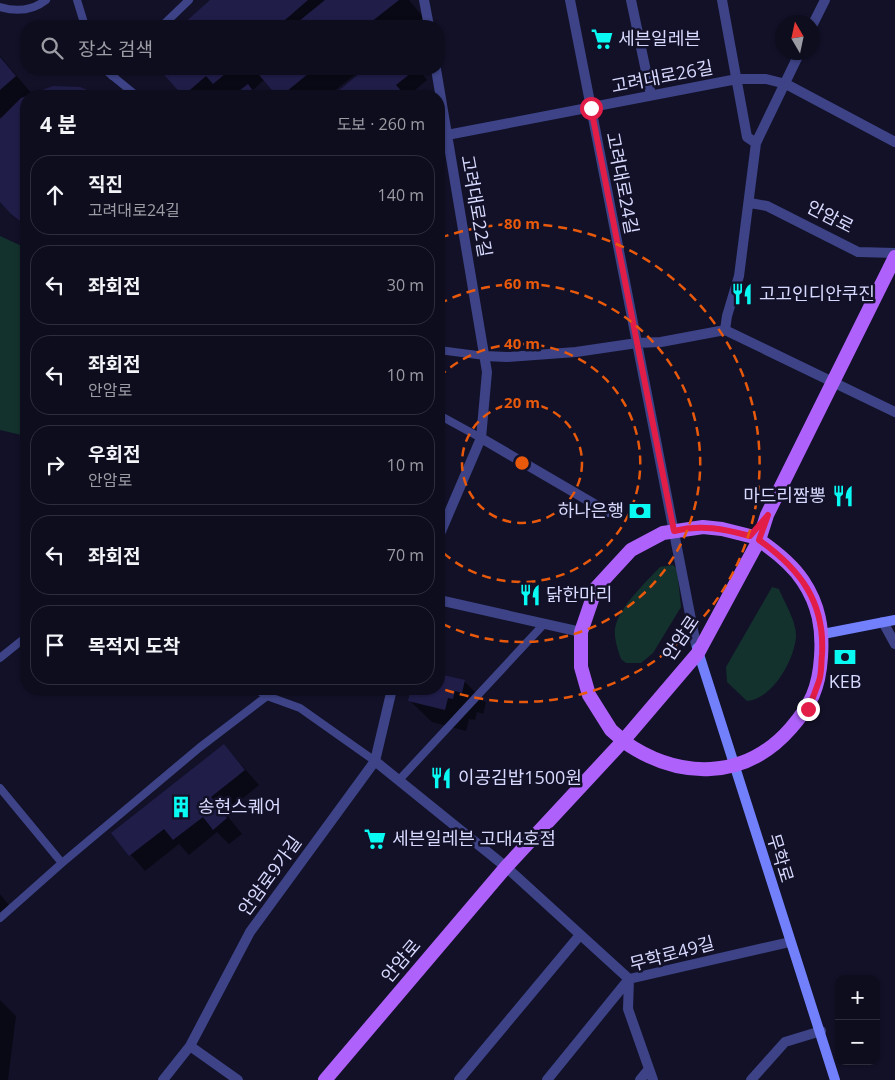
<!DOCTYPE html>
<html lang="ko">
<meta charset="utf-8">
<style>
:root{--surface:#0e0d1e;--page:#171627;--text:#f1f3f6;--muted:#9b9ca4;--line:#2e2d3c}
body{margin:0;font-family:"Open Sans","Noto Sans KR",sans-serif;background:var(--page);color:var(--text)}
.controls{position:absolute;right:15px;bottom:15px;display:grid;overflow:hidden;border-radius:10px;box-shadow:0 1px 4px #0004}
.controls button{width:45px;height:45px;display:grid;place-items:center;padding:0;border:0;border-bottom:1px solid var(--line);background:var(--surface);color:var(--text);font:25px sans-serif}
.compass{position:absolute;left:775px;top:15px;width:45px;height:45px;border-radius:50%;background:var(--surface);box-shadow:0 1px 4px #0004;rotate:351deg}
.stop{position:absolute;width:15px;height:15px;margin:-11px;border:4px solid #e11d48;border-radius:50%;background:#fff}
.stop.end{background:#e11d48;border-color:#fff;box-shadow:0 1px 5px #0008}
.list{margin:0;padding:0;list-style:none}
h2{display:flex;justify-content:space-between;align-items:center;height:65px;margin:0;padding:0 20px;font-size:21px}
h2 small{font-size:16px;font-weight:400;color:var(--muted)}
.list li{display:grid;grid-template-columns:32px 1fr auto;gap:15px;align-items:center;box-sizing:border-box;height:80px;margin:0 10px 10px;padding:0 10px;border:1px solid var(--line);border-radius:20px}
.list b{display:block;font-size:19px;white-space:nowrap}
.list p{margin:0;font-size:16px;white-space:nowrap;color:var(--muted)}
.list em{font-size:16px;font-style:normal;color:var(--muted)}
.icon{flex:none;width:28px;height:28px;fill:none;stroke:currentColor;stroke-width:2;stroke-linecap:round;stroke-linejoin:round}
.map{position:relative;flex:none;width:895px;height:1080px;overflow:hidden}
.search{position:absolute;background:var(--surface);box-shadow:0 1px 4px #0004;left:20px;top:20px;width:425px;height:55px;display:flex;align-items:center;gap:12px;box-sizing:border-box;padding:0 18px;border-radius:20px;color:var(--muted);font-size:19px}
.panel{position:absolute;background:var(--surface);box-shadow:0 1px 4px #0004;left:20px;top:90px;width:425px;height:605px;border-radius:20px}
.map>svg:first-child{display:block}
</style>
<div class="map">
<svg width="895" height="1080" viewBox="0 0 895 1080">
<rect width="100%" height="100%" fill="#121128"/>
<!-- green -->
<path fill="#14322d" d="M0 236 26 248V436L0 430Z
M673 565 677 569 681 607 653 653 641 663H626L621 659C618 650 614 639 615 629 618 608 646 582 660 567Z
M772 587 779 589C784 602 797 622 796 637 794 661 772 699 747 701L727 682 726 667Z"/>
<!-- shadow -->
<path fill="#0007" d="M212 0H409L424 18 414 26H183Z
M0 56 32 94 60 87 86 91 97 96H26V227L11 214 0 197V122L5 115 0 118Z
M161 69H362L328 96H279L265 79 252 91 257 96H186Z
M367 69H418L427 80 408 96H333Z
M439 307 443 329 439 330Z
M439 675 464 681 486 703 483 714 477 712 475 720 469 719 466 731 432 722 410 701 413 689H439Z
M224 745 259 785 225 813 242 834 229 844 217 832 189 855 179 844 145 871 112 833Z
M0 894 12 909 0 919Z
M0 1000 16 1016 8 1080H0Z"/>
<!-- building -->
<path fill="#201d49" d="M210 0H308L278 26H181Z
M325 0H399L366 26H293Z
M0 57 16 76 0 90Z
M159 69H231L213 84 206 76 183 96Z
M254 69H314L281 96H277Z
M365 69H416L396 85 406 96H332Z
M248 84 257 96H232Z
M53 86 80 87 102 96H26V226L11 214 0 202V119L21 98Z
M439 674 465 680 462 693 455 691 453 699 448 698 445 710 408 701 411 689H439Z
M224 744 245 770 211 797 227 818 213 830 203 817 173 840 164 829 129 856 111 833Z"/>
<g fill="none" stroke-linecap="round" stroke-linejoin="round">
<!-- service -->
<path stroke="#3d4386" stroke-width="8" d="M77 0 85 26
M0 7C17 12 32 11 46 0
M162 26 189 0
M104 69 137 96
M112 76 119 69
M439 350 485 356
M439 415 481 438
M0 658 26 637
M267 696 300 708 375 761
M399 780 544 624
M0 788 62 863 199 748 267 696 256 689
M0 918 62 863"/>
<!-- minor -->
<path stroke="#3d4386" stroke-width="10" d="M424 0 429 26
M570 0 696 645
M631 0 651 95
M812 26 825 0
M436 69 487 372 481 438 439 536
M447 135 737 79H766L786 84 895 142
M756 143 800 52
M750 203 767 206 858 252 895 253
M725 330 895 412
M485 356 507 357 576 352 637 343 661 342 725 330 727 316 739 276 756 143 747 137 722 0
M481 438 608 512
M439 600 581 632
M883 622 895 644
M375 761 506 867 629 979 628 1009 653 1080
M190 1046 238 1080
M163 1080 190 1046 250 932 375 761 392 689
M459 1080 580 935
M547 1080 629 979 790 942
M640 1080 649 1069
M751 1080 785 1042 821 1031"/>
<!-- secondary -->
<path stroke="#7280fc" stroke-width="10" d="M823 634 895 620
M697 648 835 1080"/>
<!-- primary -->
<path stroke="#af62fb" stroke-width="14" d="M619 737 611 730 589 695 581 667V632L596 588 631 550 663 533 703 527 722 529 750 536
M623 741C678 780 745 781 791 728 811 705 819 688 821 657 823 629 819 605 803 581 792 564 775 551 759 540
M325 1080 506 867 623 741 698 653 759 540 767 515 895 257"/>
</g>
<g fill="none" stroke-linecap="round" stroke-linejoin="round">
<!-- route -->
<path stroke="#e11d48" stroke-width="6" d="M591 108 674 531C701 524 724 529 750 536L768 515 759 540C800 569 825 602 822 654 821 662 822 672 819 681 816 690 812 700 808 709"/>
</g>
<!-- distance rings -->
<g fill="none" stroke="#e8590c" stroke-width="2.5" stroke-dasharray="9 6">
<circle cx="522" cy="463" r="60"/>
<path d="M439 377A119 119 0 1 1 439 549"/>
<path d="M439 304A179 179 0 1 1 439 622"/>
<path d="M440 238A239 239 0 1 1 440 688"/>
</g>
<!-- icons -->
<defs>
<g id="supermarket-bare" transform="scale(1.725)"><path d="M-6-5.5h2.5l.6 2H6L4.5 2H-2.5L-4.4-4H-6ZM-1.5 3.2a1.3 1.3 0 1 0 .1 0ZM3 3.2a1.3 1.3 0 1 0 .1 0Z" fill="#09f9f3" stroke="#121128" stroke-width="2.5" paint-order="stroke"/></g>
<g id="restaurant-bare" transform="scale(1.725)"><path d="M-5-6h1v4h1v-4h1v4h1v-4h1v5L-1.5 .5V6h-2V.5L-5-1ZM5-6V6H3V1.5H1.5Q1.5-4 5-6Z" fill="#09f9f3" stroke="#121128" stroke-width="2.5" paint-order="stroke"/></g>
<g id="bank-bare" transform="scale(1.725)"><path d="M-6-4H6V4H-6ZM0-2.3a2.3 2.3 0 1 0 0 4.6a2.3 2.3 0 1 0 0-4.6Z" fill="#09f9f3" stroke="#121128" stroke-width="2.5" paint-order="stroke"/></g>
<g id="building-bare" transform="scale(1.725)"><path d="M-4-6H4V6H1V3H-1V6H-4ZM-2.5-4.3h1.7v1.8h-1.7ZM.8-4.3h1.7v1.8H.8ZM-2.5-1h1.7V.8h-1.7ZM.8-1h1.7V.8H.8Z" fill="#09f9f3" stroke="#121128" stroke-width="2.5" paint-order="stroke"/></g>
</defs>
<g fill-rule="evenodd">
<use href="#supermarket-bare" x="602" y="39"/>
<use href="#restaurant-bare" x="742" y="294"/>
<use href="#restaurant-bare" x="843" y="496"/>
<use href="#bank-bare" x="640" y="511"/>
<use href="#restaurant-bare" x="530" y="595"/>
<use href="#bank-bare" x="845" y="657"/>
<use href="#restaurant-bare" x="441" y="778"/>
<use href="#building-bare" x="181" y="807"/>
<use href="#supermarket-bare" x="375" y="839"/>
</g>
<g text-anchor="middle" stroke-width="5" stroke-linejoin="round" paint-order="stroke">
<!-- poi labels -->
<g font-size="18" fill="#d8d9fe" stroke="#121128" text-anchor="start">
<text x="618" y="45">세븐일레븐</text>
<text x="759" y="300">고고인디안쿠진</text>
<text x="826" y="502" text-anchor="end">마드리짬뽕</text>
<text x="624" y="517" text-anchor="end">하나은행</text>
<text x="546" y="601">닭한마리</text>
<text x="845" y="688" text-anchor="middle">KEB</text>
<text x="458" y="784">이공김밥1500원</text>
<text x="198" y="813">송현스퀘어</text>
<text x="392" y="845">세븐일레븐 고대4호점</text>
</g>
<!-- street labels -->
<g font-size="18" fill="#d8d9fe" stroke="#121128">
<text transform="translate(662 77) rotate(-11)" y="6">고려대로26길</text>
<text transform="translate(622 183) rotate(79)" y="6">고려대로24길</text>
<text transform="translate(476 206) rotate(80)" y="6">고려대로22길</text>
<text transform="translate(830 217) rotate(27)" y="6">안암로</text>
<text transform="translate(681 638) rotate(-56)" y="6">안암로</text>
<text transform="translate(780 858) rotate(73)" y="6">무학로</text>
<text transform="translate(270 876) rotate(-54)" y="6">안암로9가길</text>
<text transform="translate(672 954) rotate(-15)" y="6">무학로49길</text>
<text transform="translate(401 961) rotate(-50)" y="6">안암로</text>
</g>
</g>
<circle cx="522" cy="463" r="8" fill="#e8590c" stroke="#121128" stroke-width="2.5"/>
<g font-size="15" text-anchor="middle" font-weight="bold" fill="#e8590c" stroke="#121128" stroke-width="5" stroke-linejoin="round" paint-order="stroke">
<text x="522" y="229">80 m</text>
<text x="522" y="289">60 m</text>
<text x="522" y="349">40 m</text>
<text x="522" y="408">20 m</text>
</g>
</svg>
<div class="controls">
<button>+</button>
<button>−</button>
</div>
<svg class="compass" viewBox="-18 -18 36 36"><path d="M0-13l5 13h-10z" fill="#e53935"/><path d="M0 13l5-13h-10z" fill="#9b9ca4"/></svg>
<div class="stop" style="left:591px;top:108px"></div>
<div class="stop end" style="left:808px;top:709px"></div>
<div class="search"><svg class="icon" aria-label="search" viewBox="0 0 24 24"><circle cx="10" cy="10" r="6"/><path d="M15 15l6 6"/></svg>장소 검색</div>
<section class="panel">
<h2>4 분<small>도보 · 260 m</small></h2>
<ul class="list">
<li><svg class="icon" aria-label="ahead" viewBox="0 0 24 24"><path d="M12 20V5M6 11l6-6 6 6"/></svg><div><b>직진</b><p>고려대로24길</p></div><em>140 m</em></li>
<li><svg class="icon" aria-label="left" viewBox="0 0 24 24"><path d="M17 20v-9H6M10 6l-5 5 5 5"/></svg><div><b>좌회전</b></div><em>30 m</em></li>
<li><svg class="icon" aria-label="left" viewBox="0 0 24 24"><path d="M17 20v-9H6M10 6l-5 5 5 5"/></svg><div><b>좌회전</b><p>안암로</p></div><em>10 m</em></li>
<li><svg class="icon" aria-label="right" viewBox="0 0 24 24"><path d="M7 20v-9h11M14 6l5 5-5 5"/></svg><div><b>우회전</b><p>안암로</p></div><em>10 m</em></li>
<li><svg class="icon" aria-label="left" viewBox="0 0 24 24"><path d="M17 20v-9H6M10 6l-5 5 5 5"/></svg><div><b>좌회전</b></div><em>70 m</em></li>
<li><svg class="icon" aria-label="arrive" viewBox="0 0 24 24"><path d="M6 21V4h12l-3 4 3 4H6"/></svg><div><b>목적지 도착</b></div></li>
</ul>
</section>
</div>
